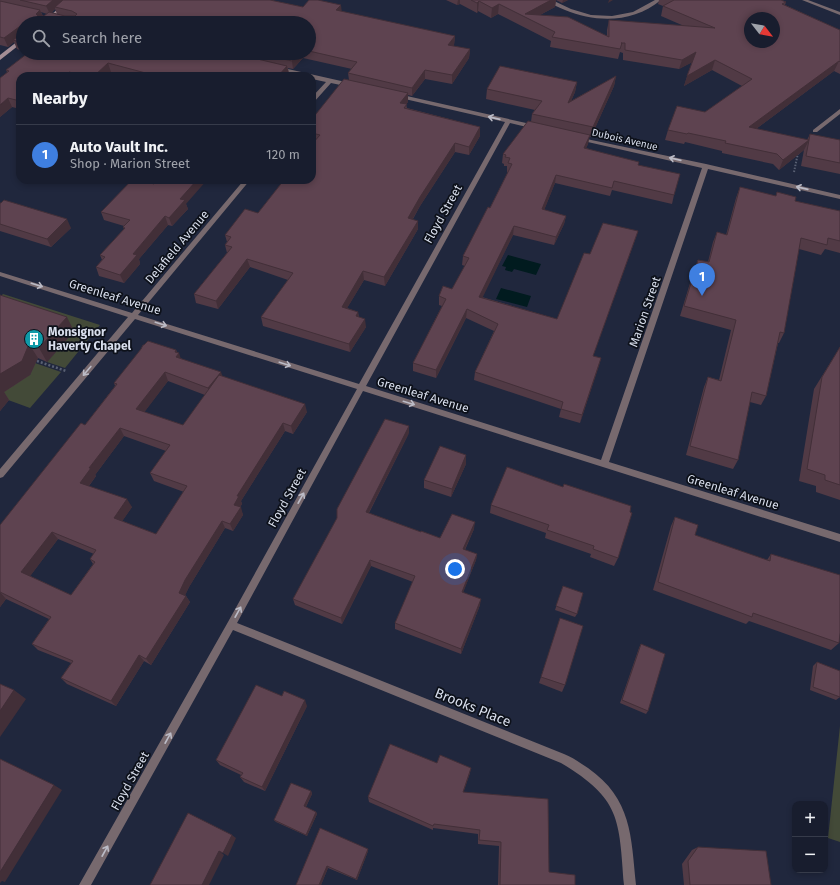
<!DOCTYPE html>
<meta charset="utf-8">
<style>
:root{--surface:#181d2e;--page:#212636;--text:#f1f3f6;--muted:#9fa2aa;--line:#363b4a;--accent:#84bcfb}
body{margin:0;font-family:"Fira Sans",sans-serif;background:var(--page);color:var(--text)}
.controls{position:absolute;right:12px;bottom:12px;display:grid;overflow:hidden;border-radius:8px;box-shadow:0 2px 6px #0003}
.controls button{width:36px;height:36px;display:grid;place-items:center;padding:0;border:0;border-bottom:1px solid var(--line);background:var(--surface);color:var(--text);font:20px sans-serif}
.compass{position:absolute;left:744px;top:12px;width:36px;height:36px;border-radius:50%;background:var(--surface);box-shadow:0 2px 6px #0003;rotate:121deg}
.you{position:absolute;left:455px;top:569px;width:14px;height:14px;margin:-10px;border:3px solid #fff;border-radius:50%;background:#1a73e8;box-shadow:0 0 0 6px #1a73e833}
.badge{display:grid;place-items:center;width:26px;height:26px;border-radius:50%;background:var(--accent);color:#fff;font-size:13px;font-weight:700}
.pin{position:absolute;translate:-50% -33px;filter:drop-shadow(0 1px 2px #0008)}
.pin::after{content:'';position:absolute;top:21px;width:14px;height:12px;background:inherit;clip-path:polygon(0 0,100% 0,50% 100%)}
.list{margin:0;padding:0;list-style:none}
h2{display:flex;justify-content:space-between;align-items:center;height:52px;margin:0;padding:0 16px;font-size:17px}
h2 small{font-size:13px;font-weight:400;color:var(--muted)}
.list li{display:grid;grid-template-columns:26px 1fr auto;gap:12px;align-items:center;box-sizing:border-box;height:60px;padding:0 16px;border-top:1px solid var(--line)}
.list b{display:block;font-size:15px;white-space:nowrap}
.list p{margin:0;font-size:13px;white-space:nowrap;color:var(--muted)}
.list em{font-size:13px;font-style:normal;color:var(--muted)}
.icon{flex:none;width:22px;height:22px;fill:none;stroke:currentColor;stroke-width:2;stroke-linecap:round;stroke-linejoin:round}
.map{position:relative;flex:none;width:840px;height:885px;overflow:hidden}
.search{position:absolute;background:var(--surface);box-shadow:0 2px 6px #0003;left:16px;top:16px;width:300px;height:44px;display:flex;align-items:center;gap:10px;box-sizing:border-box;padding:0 14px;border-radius:22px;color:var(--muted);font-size:15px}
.panel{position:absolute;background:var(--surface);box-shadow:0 2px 6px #0003;left:16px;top:72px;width:300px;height:112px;border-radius:12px}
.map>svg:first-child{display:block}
</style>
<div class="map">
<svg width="840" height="885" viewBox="0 0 840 885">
<rect width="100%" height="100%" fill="#20273d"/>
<!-- green -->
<path fill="#434a38" d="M3 294 100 325 65 368 47 362 74 331 0 297Z
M35 363 61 372 30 408 0 397V376L30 375Z
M840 726V842L828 838Z"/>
<!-- water -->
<path fill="#011b1f" d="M508 255 541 264 536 275 514 269 512 272 505 270 506 267 502 266Z
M501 288 531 296 527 307 496 299Z"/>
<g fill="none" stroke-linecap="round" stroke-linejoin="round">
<!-- path-far1 -->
<path stroke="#596073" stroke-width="2" stroke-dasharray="1.5 1.5" stroke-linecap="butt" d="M794 172 798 153"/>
<!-- path -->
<path stroke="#596073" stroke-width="2.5" stroke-dasharray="2 2" stroke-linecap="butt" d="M37 361 66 371"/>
<!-- minor -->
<path fill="#77696e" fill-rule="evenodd" d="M546 0H552L571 9 591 15 612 16 633 12 655 0H661C633 23 597 23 565 10 558 7 551 4 546 0Z
M279 67 350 83 353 85 350 87 331 83 314 102 312 103V97L326 82 312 79V76H302L277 70 276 69Z
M398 94 535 125 538 127 535 129 510 123 366 386 601 460 702 168 579 140 577 139V137L706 164 840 195V199L708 169 609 462 840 534V542L363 391 237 623 564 754C572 757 580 763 588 768 632 799 631 836 636 885H624C619 819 621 799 561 763L233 630 91 885H79L228 622 357 389 135 319 3 477 0 478V469L128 317 0 276V272L132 313 244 180H250L138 315 359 384 505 122 396 97V95Z
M840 109V114L817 132H813V130Z"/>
<!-- tertiary -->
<path fill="#77696e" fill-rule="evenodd" d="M802 0H808L840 12V15Z"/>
<!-- secondary -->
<path fill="#a48e95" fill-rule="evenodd" d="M69 0H74L47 23H41Z
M23 37V42L0 60V55Z"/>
</g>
<!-- wall -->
<path fill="#513a45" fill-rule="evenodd" d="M0 0H270L303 7 341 5V12L455 36 454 45 453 46 470 49 469 58 452 84 425 79 412 96 408 95V102L406 104 407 108 480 127V136L469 155 455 152 420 206 413 219 418 229 385 286 364 280 347 308 358 312 359 317 366 327 350 352 263 326 261 317 288 280 250 267 218 309 196 303 194 294 227 253 225 245 227 242 225 235 258 213 314 142 312 141V119L349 80 348 73 352 69 303 58 293 69 288 68 289 74 287 76H126L111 72 107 76H20V109L12 107 0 117 7 72 6 70 28 53H309V23H23V51L17 49 14 42 8 47 0 45ZM55 9 57 14 51 13ZM41 12 47 14 44 16H43Z
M446 0H568L562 3 556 0 555 7 540 15 607 36V30L609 20 684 26 661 16 663 6 658 4 659 0H781L786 2 785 5 840 30V74L834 71 756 129 807 140 810 134 840 140V174L801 166 804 150 779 170 773 164 722 153V151L685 142 684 144 665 140 668 130 705 112 742 86 712 70 684 86 692 62 679 69 623 60V53L620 52 618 59 550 47 551 41 498 14 491 18 478 11 477 13 460 4 457 5Z
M616 76 614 86 591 137H589L588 144 586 148 638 165 674 195 672 204 612 190 610 196 555 183 544 210 566 216 564 224 554 245 513 235 482 297 557 319 590 254 638 231 635 240 593 356 601 358 580 423 559 417 561 409 474 380 475 372 494 331 466 318 436 378 413 371V363L442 306 439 305V296L452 289 465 266 462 265 463 256 490 208 508 172H507V166H504V164L502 163 503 154 531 122 532 114 535 110 486 99 487 89 577 82 575 92 571 101Z
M154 184 186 204 188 209 172 226 168 225 139 259 140 264 124 283 99 276 96 267 102 260 100 255 124 229 123 227 124 226 104 220 101 212Z
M740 187 776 196 777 192 795 201 840 211V253L825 249 821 255 799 249 784 333 779 343H778L766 396 761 405 750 402 738 460 733 469 686 455 704 387 708 377 719 380 731 330 680 316 694 270 698 260 708 262 713 242 717 232 726 235 736 198Z
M0 203 71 228 51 247 0 231Z
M0 295 74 331 47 362 38 358 30 375 4 392 9 400 0 411Z
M840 347V500L816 492V486L799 481 814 389Z
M176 350 180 358 307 412 293 434 285 431 241 501 242 504 240 507 243 515 233 531 225 528 189 587 185 595 186 596 190 602 151 665 144 661 116 706 67 684 61 678 71 663 38 650 32 644 49 619 6 599 0 607V525L85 425 115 386 114 383ZM168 381 205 395 183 425 144 412ZM124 436 166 451 150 473 154 481 184 492 156 534 122 521 132 507 89 486 96 476 95 475ZM58 539 94 554 90 559 93 564 71 595 30 576Z
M409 433 369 513 421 532 440 538 474 529 465 550 477 554 476 560 463 592 480 605 461 654 395 629V623L413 582 371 566 342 624 295 605 293 599Z
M466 464 451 497 424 488V480Z
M491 505 630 512 618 558 614 566 590 557 591 554 545 538 546 533 490 513Z
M675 517 695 535 767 560 771 554 839 643 831 650 749 621 746 624 653 590 671 526Z
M563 586 577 614 575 617 555 610Z
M558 625 565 685 562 692 539 683Z
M641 644 648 711 646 714 620 703 639 648Z
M817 662 840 671V697L836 700 810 690 813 666Z
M307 706 265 791 244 782 240 777 241 775 220 765 216 760Z
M437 763 470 773 463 792 549 872 575 885H498L499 846 478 844V834L433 828V830L369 802 368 797Z
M311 791 312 794 306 807 316 812 317 814 307 836 276 822 274 820Z
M320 828 368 851 357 880 328 868 321 885H296Z
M698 847 771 885H684L682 864 692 850Z"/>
<!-- shaded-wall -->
<path fill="#422f38" d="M53 0H67L55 7V9L50 14 46 6Z
M458 0H460V4L457 5Z
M551 0H556L555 7 530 20 525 14Z
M563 0H568L562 3Z
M609 0H613L608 3Z
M479 1 478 11 477 13V3Z
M499 4 498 14 491 18 492 8Z
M341 5 342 14 336 10Z
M40 10 44 19 40 23 36 14Z
M19 27 22 36 13 40 14 42 8 47 4 38Z
M455 36 454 45 448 53V45Z
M470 49 469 58 452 84V75Z
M696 52 693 62 679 69 682 60Z
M299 53H302L303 58 293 69 292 61Z
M715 60 712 70 684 86 687 76Z
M839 61 834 71 745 137 749 127Z
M108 63 111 72 107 76H94Z
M287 66 289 74 287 76H278Z
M425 70V79L412 96V88Z
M69 72 70 76H65Z
M616 76 614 86 591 137 593 127Z
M577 82 575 92 566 113 568 103Z
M408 93V102L401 112 400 103Z
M8 98 12 107 0 117V105Z
M480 127V136L469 155V147Z
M590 135 588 144 582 157 584 148Z
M809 140 804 150 779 170 783 160Z
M455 143V152L420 206 408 227V218L420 197Z
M556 175 555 183 541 218 542 209Z
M197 180H207L186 204 188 209 172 226 169 218 180 199Z
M165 216 168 225 139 259 140 264 124 283 120 275 133 254Z
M566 216 564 224 554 245 556 237Z
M67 219 71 228 51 247 47 239Z
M418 221V229L385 286 384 277Z
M514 226 513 235 479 305V297Z
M247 259 250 267 218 309 216 301Z
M363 271 364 280 343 315 342 307Z
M467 309 466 318 436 378V370Z
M358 312 359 320 356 316Z
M67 317 74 331 47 362 39 348Z
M365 319 366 327 350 352 349 344Z
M29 344 38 358 30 375 4 392 9 400 0 411V374Z
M176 350 178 354 179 353 182 362 179 365 175 352Z
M601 358 599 366 580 423 582 415Z
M165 372 168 381 140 418 136 409Z
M221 372 224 381 211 397 208 388Z
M305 404 307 412 293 434 291 426Z
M283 423 285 431 241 501 242 504 237 512 234 505 237 496Z
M409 426V433L366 518V512Z
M120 428 124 436 95 475 96 476 85 491 80 483 89 468Z
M466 455V464L451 497 452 489Z
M127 499 132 507 119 526 114 518Z
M241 507 243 515 233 531 230 524Z
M222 521 225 528 189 587 183 600 179 593 185 580Z
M475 522 474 529 462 555 463 549Z
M52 532 58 539 28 579 21 572Z
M477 554 476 560 461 598 462 592Z
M370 560 371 566 342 624 341 618Z
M0 592 6 599 0 607Z
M186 596 190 602 151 665 146 659Z
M481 599 480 605 461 654V649Z
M139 655 144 661 116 706 111 701Z
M14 690 26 699 0 737V711Z
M305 700 307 706 265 791 262 787Z
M471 768 470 773 462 797 463 792Z
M54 785 62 790 5 882 2 881 0 883V872Z
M311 791 312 794 305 808 304 806Z
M316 812 317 814 307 836 306 835Z
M232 835 236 838 228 856 223 853Z
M368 849V851L357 880 356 879Z
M219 851 224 855 209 885H202Z
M327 866 328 868 321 885H319Z"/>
<!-- building -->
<path fill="#5e4350" stroke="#422f38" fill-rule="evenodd" d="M20 0H53L46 6Z
M63 0H270L303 7 309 0H318L341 5 336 10 455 36 448 45 470 49 452 75 425 70 412 88 348 73 357 62 309 51V23H23V43L13 40 20 35 21 27H19L4 38 0 37V1L40 10 36 14 38 16H44L49 12 65 16H75L77 14 72 11 55 7Z
M471 0H551L525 14 568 17 609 37V20L715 28 663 6 674 0H781L786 2 782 4 840 30V62L839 61 749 127 809 140 810 134 840 140V163L806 156 809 140 783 160 777 154 725 143 726 141 688 133 687 134 668 130 677 106 705 112 752 79 715 60 687 76 696 52 682 60 625 50V43H621H622L620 49 552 37 555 32 499 4 492 8 479 1 477 3ZM750 18H774V42H750Z
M28 53H232L287 66 278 76H157L108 63 94 76H85L69 72 65 76H20V101L8 98 0 105V78L9 71 6 70Z
M257 53H299L292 61Z
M500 66 577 82 568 103 616 76 593 127 532 114 542 101 487 89Z
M344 79 408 93 400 103 407 104 404 108 480 127 469 147 455 143 420 197 408 218 418 221 384 277 363 271 342 307 358 312 356 316 365 319 349 344 261 317 293 273 247 259 216 301 194 294 232 247 225 245 231 237 225 235 245 209 258 213 284 180H312V144L320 135 312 133V119Z
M528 121 590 135 584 148 639 162 638 165 680 174 674 195 614 181 612 188 556 175 542 209 566 216 556 237 514 226 479 297 557 319 584 253 590 254 603 223 638 231 593 356 601 358 582 415 561 409 563 402 475 372 498 324 467 309 436 370 413 363 446 299 439 296 443 286 452 289 469 258 463 256 488 207 490 208 512 164 508 163 510 158 505 157 506 155 503 154Z
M132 180H141L154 184 158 180H197L180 199 185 200 169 218 165 216 133 254 137 255 120 275 96 267 105 257 100 255 125 228 123 227 130 220 101 212Z
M740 187 776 196 777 192 796 197 795 201 840 211V241L828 238 827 245 801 238 784 333 780 332 766 396 752 392 738 460 690 446 708 377 721 381 736 320 684 306 698 260 709 262 717 232 727 235Z
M4 200 67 219 47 239 0 224V203H1Z
M0 295 67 317 39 348 29 344 22 361 0 374Z
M148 341 176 350 175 352 179 353 176 357 221 372 208 388 165 372 136 409 183 425 219 375 305 404 291 426 283 423 237 496H239L234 505 241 507 230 524 222 521 185 580 179 593 186 596 146 659 139 655 111 701 61 678 73 661 32 644 51 617 0 592V525L81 423 85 425 117 384 114 383 141 349 143 345H144ZM120 428 170 445 150 473 187 486 156 534 114 518 127 499 80 483 91 468H89ZM52 532 96 550 90 559 95 562 71 595 21 572Z
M840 347V485L825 480V475L807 469 822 377Z
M385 419 409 426 366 512 421 532V531L440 538 452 514 475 522 463 549 477 554 462 592 481 599 461 649 395 623 415 576 370 560 341 618 293 599 337 518V509Z
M440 446 466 455 452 489 424 480Z
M507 467 563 487 564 484 631 506 630 512 632 513 618 558 593 549 594 546 547 530 549 525 491 505Z
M675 517 698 525 695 535 770 561 771 554 840 575V633L839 643 753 613 752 617 658 582Z
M563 586 583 593 577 614 556 606Z
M560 618 583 626 565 685 541 677Z
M641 644 665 654 648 711 622 700Z
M817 662 840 671V697L813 687Z
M0 684 14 690 0 711Z
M256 685 282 696 284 691 305 700 262 787 240 777 243 773 216 760Z
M390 744 437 763 440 755 471 768 463 792 548 799 549 872 575 875V885H500L501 842 479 840 480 830 434 824 433 826 368 797Z
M0 759 54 785 0 872Z
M291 783 311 791 304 806 316 812 306 835 274 820Z
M188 813 232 835 223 853 219 851 202 885H150Z
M320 828 368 849 356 879 327 866 319 885H296Z
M698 847 766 851 771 885H690L688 861Z"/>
<!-- one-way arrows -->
<defs><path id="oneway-shaft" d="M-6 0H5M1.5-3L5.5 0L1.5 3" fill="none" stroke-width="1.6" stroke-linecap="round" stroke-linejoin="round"/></defs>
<g stroke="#bbbbc6">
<use href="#oneway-shaft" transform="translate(494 118) rotate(-167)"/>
<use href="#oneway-shaft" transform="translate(675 159) rotate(-167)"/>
<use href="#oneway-shaft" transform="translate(802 188) rotate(-167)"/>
<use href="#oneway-shaft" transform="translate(37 285) rotate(17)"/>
<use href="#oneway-shaft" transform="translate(161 324) rotate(18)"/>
<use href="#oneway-shaft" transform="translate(285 364) rotate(18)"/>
<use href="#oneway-shaft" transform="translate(87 371) rotate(130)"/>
<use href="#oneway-shaft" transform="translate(409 403) rotate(17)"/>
<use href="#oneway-shaft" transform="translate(301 498) rotate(-61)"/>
<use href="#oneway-shaft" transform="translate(238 612) rotate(-61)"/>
<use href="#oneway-shaft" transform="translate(168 738) rotate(-61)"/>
<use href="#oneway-shaft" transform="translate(105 851) rotate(-61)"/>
</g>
<!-- icons -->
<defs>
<g id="building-disc" transform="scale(1)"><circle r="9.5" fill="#0f9aa8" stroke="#0d111a"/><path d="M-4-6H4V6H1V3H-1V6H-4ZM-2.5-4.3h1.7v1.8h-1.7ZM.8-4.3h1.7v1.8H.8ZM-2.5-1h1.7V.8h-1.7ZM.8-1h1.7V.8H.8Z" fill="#fff"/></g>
</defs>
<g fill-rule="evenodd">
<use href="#building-disc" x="34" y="339"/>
</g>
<g text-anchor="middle" stroke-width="3.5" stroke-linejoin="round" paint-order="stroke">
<!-- far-street labels -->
<g font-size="10" fill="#d8deec" stroke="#0d111a">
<text transform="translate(625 139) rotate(13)" y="4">Dubois Avenue</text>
</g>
<!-- street labels -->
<g font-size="12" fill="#d8deec" stroke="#0d111a">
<text transform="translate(443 214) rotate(-61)" y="4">Floyd Street</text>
<text transform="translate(177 247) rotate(-50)" y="4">Delafield Avenue</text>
<text transform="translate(115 297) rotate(17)" y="4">Greenleaf Avenue</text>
<text transform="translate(645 312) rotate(-71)" y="4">Marion Street</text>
<text transform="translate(423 395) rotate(17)" y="4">Greenleaf Avenue</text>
<text transform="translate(733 492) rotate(17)" y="4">Greenleaf Avenue</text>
<text transform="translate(287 498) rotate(-61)" y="4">Floyd Street</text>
<text transform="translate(130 781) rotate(-61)" y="4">Floyd Street</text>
</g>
<!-- poi labels -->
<g font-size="12" font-weight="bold" fill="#d8deec" stroke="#0d111a" text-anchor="start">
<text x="48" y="336">Monsignor<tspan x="48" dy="14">Haverty Chapel</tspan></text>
</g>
<!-- near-street labels -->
<g font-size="14" fill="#d8deec" stroke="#0d111a">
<text transform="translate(473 707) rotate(22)" y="5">Brooks Place</text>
</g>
</g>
</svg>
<div class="controls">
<button>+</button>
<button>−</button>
</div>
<svg class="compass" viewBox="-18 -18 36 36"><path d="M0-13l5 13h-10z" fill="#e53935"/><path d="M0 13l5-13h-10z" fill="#9fa2aa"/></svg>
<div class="you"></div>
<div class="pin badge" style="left:702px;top:296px;background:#3f7fe0">1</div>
<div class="search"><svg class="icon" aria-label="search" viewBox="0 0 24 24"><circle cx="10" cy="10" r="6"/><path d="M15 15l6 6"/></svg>Search here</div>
<section class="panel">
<h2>Nearby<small></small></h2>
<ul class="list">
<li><span class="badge" style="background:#3f7fe0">1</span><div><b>Auto Vault Inc.</b><p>Shop · Marion Street</p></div><em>120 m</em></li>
</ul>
</section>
</div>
